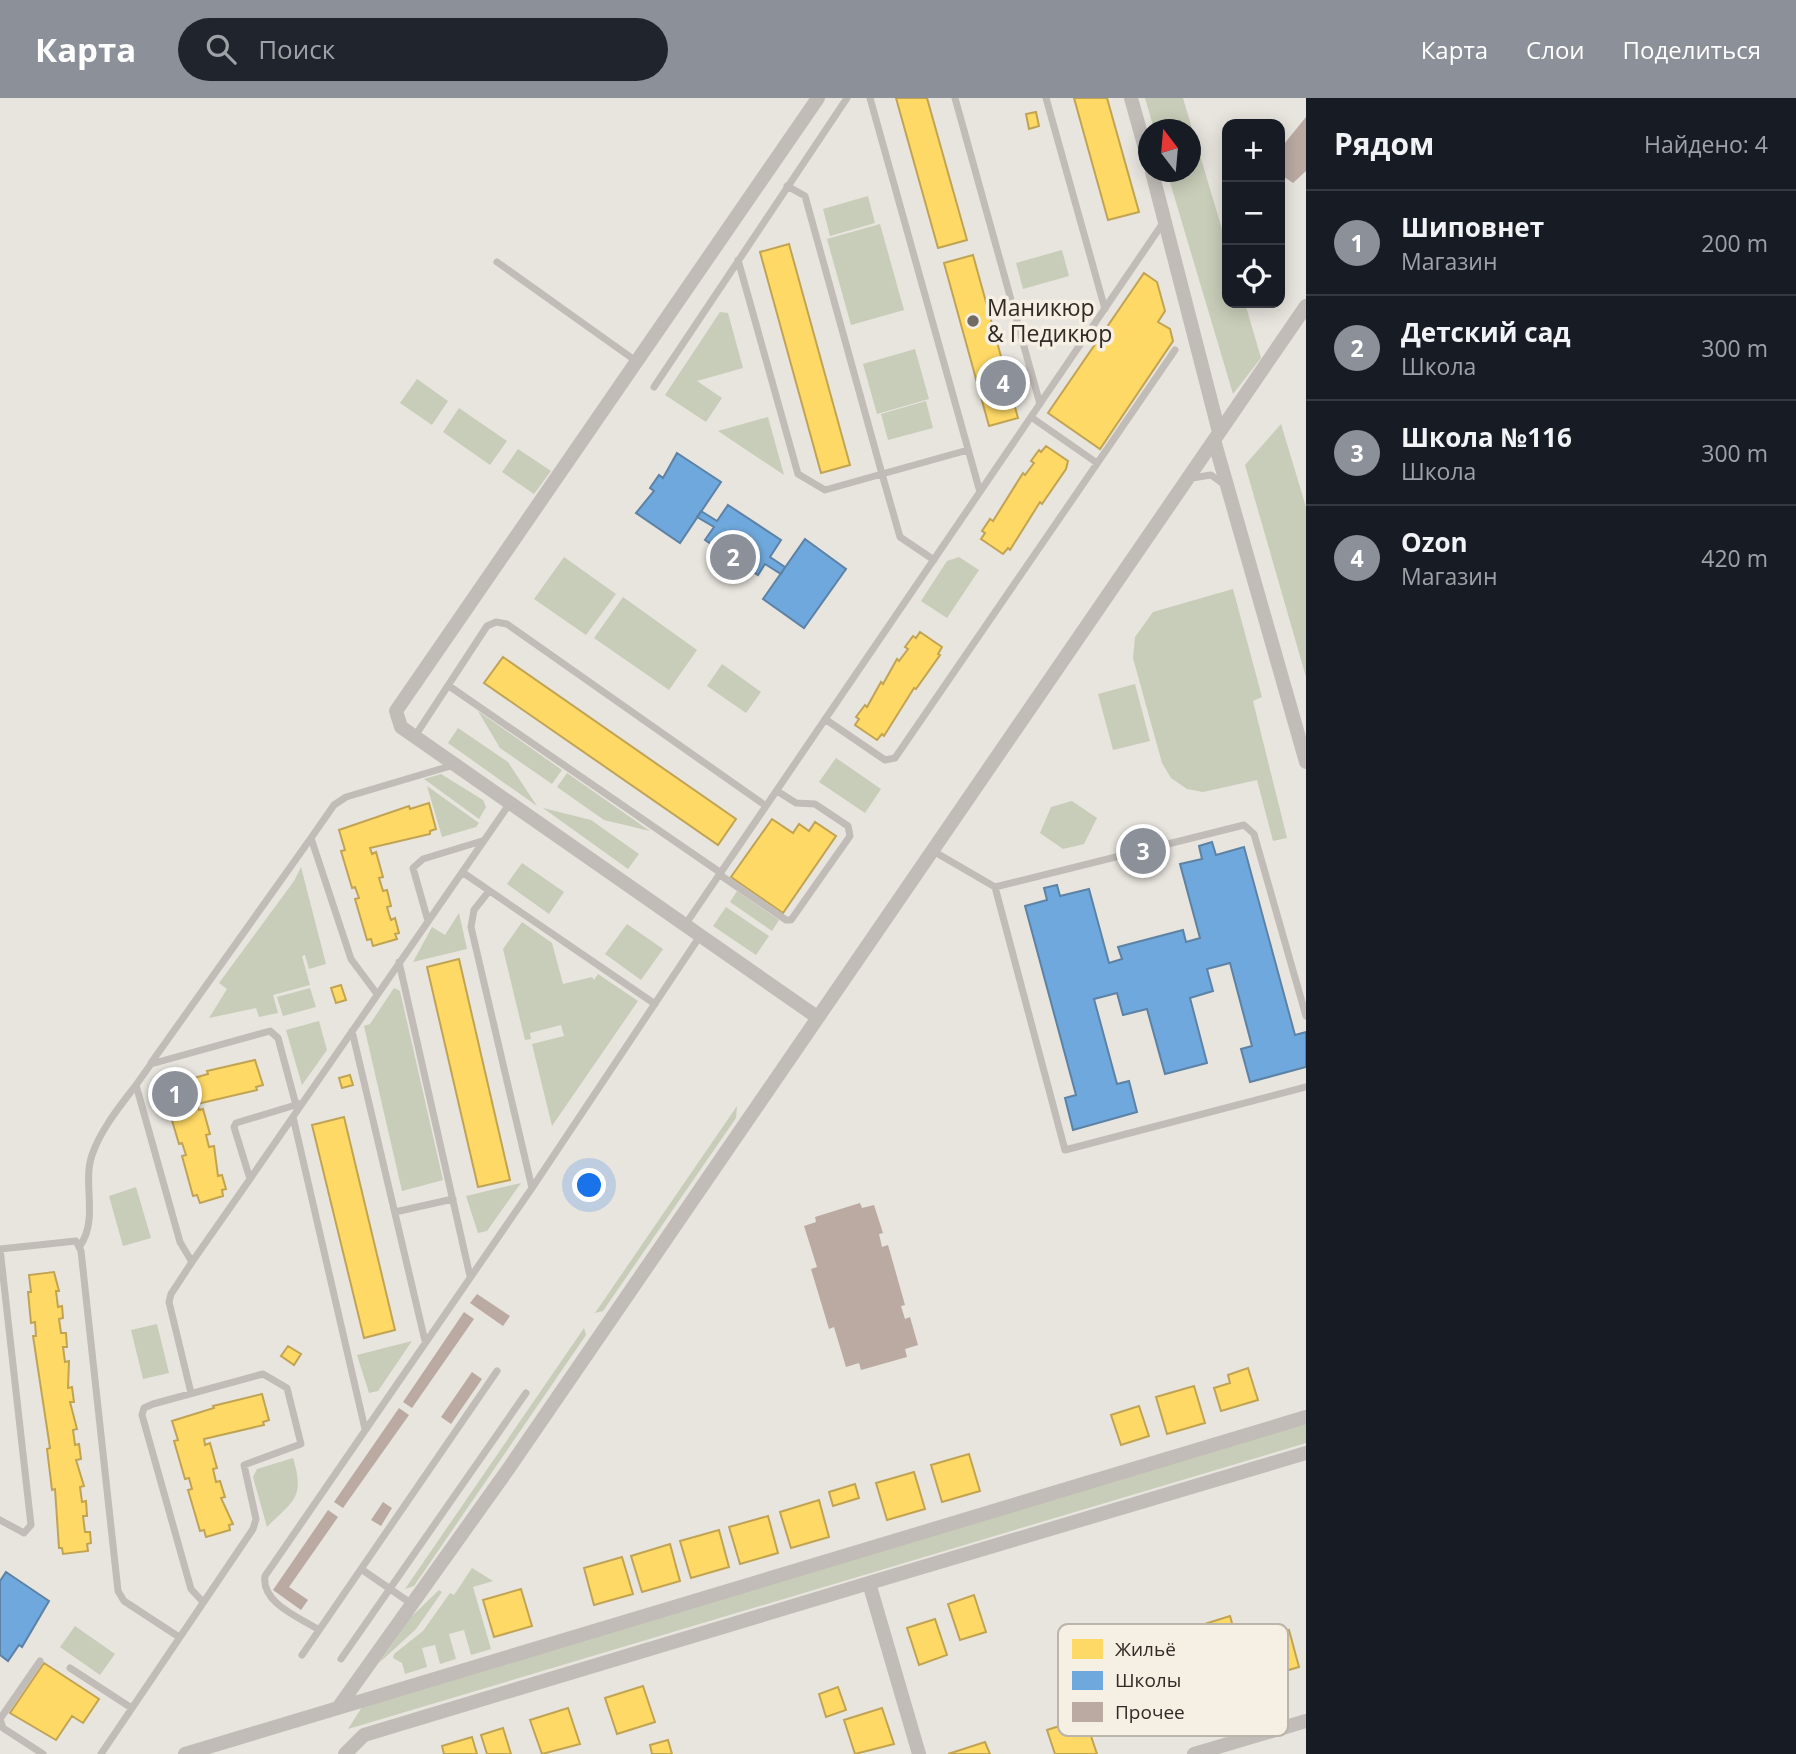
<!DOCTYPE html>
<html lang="ru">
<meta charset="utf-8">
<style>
:root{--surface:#171b24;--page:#20242c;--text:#f1f3f6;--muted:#9ea1a6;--line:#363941;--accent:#8c9099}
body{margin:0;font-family:"Open Sans",sans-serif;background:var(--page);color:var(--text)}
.controls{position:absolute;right:21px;top:21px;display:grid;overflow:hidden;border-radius:14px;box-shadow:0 4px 18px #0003}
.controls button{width:63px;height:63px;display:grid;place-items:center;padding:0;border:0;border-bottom:2px solid var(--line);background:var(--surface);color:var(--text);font:35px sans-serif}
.compass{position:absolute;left:1138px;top:21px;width:63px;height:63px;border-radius:50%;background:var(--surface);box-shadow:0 4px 18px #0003;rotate:344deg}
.you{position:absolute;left:590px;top:1088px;width:24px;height:24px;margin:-18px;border:5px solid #fff;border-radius:50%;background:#1a73e8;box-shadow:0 0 0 10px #1a73e833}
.badge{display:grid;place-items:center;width:46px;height:46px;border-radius:50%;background:var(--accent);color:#fff;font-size:23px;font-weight:700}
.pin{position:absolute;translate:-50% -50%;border:4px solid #fff;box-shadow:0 2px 7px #0006}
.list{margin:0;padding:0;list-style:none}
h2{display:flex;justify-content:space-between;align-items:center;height:91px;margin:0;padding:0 28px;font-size:30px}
h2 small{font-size:23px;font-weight:400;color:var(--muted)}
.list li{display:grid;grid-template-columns:46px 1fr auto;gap:21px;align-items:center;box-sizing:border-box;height:105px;padding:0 28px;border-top:2px solid var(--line)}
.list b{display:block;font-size:26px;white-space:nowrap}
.list p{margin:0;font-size:23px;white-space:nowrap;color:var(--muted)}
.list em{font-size:23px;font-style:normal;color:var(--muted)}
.icon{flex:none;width:38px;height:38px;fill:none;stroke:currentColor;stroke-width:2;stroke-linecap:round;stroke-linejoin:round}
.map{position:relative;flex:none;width:1306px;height:1656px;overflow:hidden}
header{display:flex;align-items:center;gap:42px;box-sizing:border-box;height:98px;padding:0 35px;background:var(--accent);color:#fff}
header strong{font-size:33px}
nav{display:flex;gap:38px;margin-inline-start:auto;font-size:24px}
.search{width:490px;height:63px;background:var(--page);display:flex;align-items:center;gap:18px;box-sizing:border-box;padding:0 24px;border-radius:38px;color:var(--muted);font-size:26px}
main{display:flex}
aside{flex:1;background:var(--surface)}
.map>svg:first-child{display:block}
</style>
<header>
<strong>Карта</strong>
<div class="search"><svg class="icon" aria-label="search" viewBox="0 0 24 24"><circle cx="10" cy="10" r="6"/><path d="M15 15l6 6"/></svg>Поиск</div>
<nav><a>Карта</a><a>Слои</a><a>Поделиться</a></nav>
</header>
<main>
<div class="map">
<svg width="1306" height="1656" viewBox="0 0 1306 1656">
<rect width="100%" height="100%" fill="#e8e4de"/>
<!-- green -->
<path fill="#c8cdb9" d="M1145 0H1183L1227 148V205H1245L1261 260 1233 296 1167 74H1190V32L1154 31Z
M868 98 875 125 830 138 823 111Z
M880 126 904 212 851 227 827 141Z
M1062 152 1069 178 1023 191 1016 165Z
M720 214 728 215 743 270 697 283 722 300 706 324 665 297Z
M915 251 929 301 877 316 863 266Z
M417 281 448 303 432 327 400 305Z
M926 303 933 330 888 342 881 316Z
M459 310 507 343 490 367 443 334Z
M768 319 784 377 718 333Z
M1281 326 1306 409V579L1245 367Z
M518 351 551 373 534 396 502 374Z
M564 459 616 496 586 537 534 501Z
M959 459 979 472 947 520 921 503 947 463Z
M1233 491 1262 599 1253 603 1287 740 1273 743 1257 682 1203 694 1187 691 1171 680 1162 665 1133 560 1135 539 1153 514Z
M623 499 697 552 669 592 594 540Z
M722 566 761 594 746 615 707 588Z
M1135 586 1150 643 1113 652 1098 596Z
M478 613 562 672 552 686 500 650Z
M458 630 508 664 537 708 448 645Z
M836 660 881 691 865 715 819 684Z
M567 675 650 733 604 722 557 689Z
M441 676 483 702 486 709 479 721 424 681Z
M427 688 479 725 476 729 442 739Z
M1072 703 1097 720 1084 746 1063 751 1040 735 1051 709Z
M543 710 591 722 639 756 628 771Z
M522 765 564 794 549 816 507 786Z
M301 769 326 866 309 871 305 857 302 858 310 887 273 897 278 915 259 919 256 910 209 920 227 891 219 885 294 783Z
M737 793 779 822 772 833 730 804Z
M726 809 769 838 756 857 713 828Z
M459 815 467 851 413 864 432 829 445 837Z
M522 824 552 845 563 886 592 879 594 882 598 876 638 903 552 1028 532 946 564 938 561 927 530 935 531 941 525 942 503 851Z
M627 826 663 851 641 882 605 856Z
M310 890 316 909 283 918 277 899Z
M394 890 400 893 443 1082 402 1093 364 928 370 926Z
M319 923 327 952 302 987 286 932Z
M737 1008 736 1020 603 1213 595 1215Z
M521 1085 487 1133 478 1135 466 1098Z
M136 1089 151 1140 123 1148 109 1098Z
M157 1226 169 1275 143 1281 131 1232Z
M584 1230 586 1237 414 1488 405 1491Z
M412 1243 378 1293 369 1295 357 1257Z
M1306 1323V1345L348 1631 364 1606Z
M293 1360C305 1400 294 1402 267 1429L253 1379 257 1371Z
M472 1470 493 1483 473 1489 491 1551 471 1557 464 1532 449 1536 456 1561 440 1566 435 1547 422 1550 427 1569 405 1576 402 1565 393 1560 394 1556 423 1533 450 1495 454 1497Z
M439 1492 442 1494 416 1531 379 1565 411 1519Z
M75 1528 115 1556 100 1577 60 1549Z"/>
<!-- homes -->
<path fill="#ffd966" stroke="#c1a453" stroke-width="2" d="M896 0H927L967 142 938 150Z
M1074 0H1107L1139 114 1108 122Z
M1036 14 1039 28 1029 31 1026 16Z
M789 146 850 367 821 375 760 154Z
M973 157 1018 320 989 328 944 165Z
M1144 175 1157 184 1165 213 1158 224 1170 231 1173 243 1100 351 1048 315Z
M1046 348 1068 363 1066 371 1042 406 1040 404 1010 452 1008 450 1003 456 981 441 985 435 982 433 990 421 993 423 1023 375 1025 377 1034 365 1031 363 1039 352 1041 354Z
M920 534 942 549 938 556 940 557 916 591 914 590 884 638 882 636 877 642 855 627 859 621 856 619 865 607 867 609 881 584 883 586 897 561 899 563 908 551 905 549 913 538 916 540Z
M503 559 736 721 718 747 484 585Z
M429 705 436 731 430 733V736L370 750 372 756 376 754 383 779 379 780 383 793 387 792 391 808 387 809 389 816 391 822 395 820 399 835 395 836 397 841 373 848 371 841 367 842 355 801 359 800 355 789 352 790 341 753 345 752 339 732 409 708 410 711Z
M772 721 793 735 799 726 809 733 815 724 836 738 783 815 731 779Z
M459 861 510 1082 478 1089 427 869Z
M341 887 346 902 336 905 331 890Z
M255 962 263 987 256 989 257 992 197 1006 199 1012 203 1011 210 1036 206 1037 209 1049 214 1048 218 1078 222 1077 226 1091 222 1092 223 1098 200 1105 197 1097 193 1098 182 1058 186 1057 182 1045 179 1046 168 1009 171 1008 166 988 208 976 207 973Z
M350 977 353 987 342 990 339 980Z
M344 1019 395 1232 364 1240 312 1027Z
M54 1174 59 1193H56L58 1209 62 1208 63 1220 59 1221 61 1235H66L67 1249H63L65 1264 69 1263 68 1290 72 1289 74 1304H70L77 1331 73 1332 75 1347 79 1346 81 1361 76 1362 84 1388 80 1389 82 1404 86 1403 87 1418H83L85 1434H90L91 1445 87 1446 88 1453 63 1456 62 1450H59L55 1391 52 1392 47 1351 50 1350 33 1238H36L35 1224 31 1225 28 1194H31L29 1177Z
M288 1248 301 1256 294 1267 281 1258Z
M1248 1270 1258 1302 1221 1313 1214 1290 1230 1285 1228 1277Z
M1194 1288 1205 1325 1167 1336 1156 1299Z
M262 1296 269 1322 263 1324 264 1327 204 1341 205 1347 210 1345 217 1370 213 1371 216 1384 220 1383 225 1399 221 1400 233 1426 229 1427 230 1432 206 1439 204 1432 200 1433 188 1392 192 1391 189 1380 185 1381 174 1343 178 1342 172 1323 214 1310 213 1308Z
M1139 1308 1149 1338 1121 1347 1111 1317Z
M969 1356 980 1393 942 1404 931 1367Z
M914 1374 925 1411 887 1422 876 1385Z
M855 1386 859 1400 833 1408 829 1394Z
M819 1402 829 1439 791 1450 780 1414Z
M768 1418 778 1455 740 1466 729 1429Z
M719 1432 729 1469 691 1480 680 1443Z
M670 1446 680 1483 642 1494 631 1458Z
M622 1459 633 1496 594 1507 584 1470Z
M521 1491 532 1528 494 1539 483 1502Z
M974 1497 986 1534 960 1542 948 1506Z
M1230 1518 1235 1536 1197 1547 1192 1530Z
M935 1521 947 1557 919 1567 907 1530Z
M1289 1532 1299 1569 1261 1580 1250 1543Z
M44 1565 99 1601 83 1625 72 1618 56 1642 10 1615Z
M643 1588 655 1624 617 1636 605 1600Z
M838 1589 846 1612 826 1619 819 1596Z
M568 1610 580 1646 542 1656 530 1622Z
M882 1610 894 1646 855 1656 844 1622Z
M1085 1620 1097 1656H1055L1047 1632Z
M503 1630 511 1656H487L481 1637Z
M472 1639 477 1656H444L442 1648Z
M668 1642 672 1656H652L650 1647Z
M985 1644 990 1656H948Z"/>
<!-- schools -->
<path fill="#6fa8dc" stroke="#5c82a5" stroke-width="2" d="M677 355 721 384 680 445 636 415 654 393 650 390 659 377 663 380Z
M728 407 781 442 770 459 785 469 781 476 765 466 758 477 705 442 714 429 697 419 701 413 717 423Z
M805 441 846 471 804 530 763 501Z
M1212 744 1216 757 1244 749 1295 937 1306 934V969L1250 984 1241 951 1252 948 1230 865 1207 871 1213 893 1190 900 1207 965 1165 976 1147 911 1123 917 1117 895 1094 901 1117 986 1129 983 1137 1014 1073 1032 1065 1000 1076 997 1025 808 1047 802 1044 790 1057 787 1060 798 1089 791 1109 865 1122 861 1118 849 1183 832 1186 844 1200 840 1180 766 1202 761 1199 748Z
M6 1474 49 1503 22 1549 19 1547 8 1563 0 1557V1483Z"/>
<!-- building -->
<path fill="#baaaa2" d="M1306 19V73L1293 85 1280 76V51Z
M860 1105 862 1110 874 1107 883 1135 879 1136 882 1149 888 1147 905 1207 901 1208 905 1221 910 1219 918 1247 905 1251 907 1259 861 1272 859 1265 846 1269 834 1229 829 1231 811 1171 817 1169 804 1128 816 1124 815 1119Z
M477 1196 510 1218 503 1228 470 1205Z
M464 1214 474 1221 412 1310 403 1304Z
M472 1274 482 1281 451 1326 441 1319Z
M399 1310 409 1317 343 1410 334 1404Z
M383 1404 392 1410 381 1428 371 1422Z
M328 1412 338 1419 289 1489 308 1502 301 1512 273 1492Z"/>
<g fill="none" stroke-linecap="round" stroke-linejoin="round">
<!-- lane -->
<path stroke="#c1bcb7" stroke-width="7" d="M870 0 980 394
M955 0 1040 306
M1046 0 1105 211
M738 162 798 376 825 392 882 376 805 98 787 88
M497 164 636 263
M654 289 847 0
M1031 319 1097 365
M1192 380 1211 377 1222 385
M934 462 900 439 882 376 968 352
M449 588 721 775
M825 621 885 662 895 660 1175 252
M415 638 487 528 496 524 507 526 766 708
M933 753 995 789 1065 1052 1306 989
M462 774 655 906
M720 777 786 822H791L850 738 848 728 815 706 796 705 777 693
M995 789 1244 727 1254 736 1306 918
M489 793 474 812 471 829 532 1090
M428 823 413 770 423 761 482 743
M685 827 1163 125
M399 864 470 1178
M377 896 351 861 311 740 334 707 346 699 454 667
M352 933 425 1243
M151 965 311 740
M296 1007 278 940 270 933 151 966 136 987 180 1144 192 1164 250 1081 234 1029 236 1025 302 1005
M293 1019 365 1331
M250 1081 510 705
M395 1114 453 1101
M80 1148C99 1120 82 1086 92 1057 101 1031 120 1008 136 987
M191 1295 169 1204 171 1196 192 1164
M0 1422 24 1435 31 1427 0 1151 76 1143 81 1153 118 1493 124 1503 179 1539
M361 1471 412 1506
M319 1532C299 1519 261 1505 265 1478L532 1090 700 838
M302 1557 497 1273
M341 1561 526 1295
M70 1570 130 1609
M0 1621 40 1563
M0 1621 3 1630 43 1656
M101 1656 253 1431 256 1421 244 1367 301 1346 287 1290 263 1276 153 1306 144 1310 142 1317 191 1491 203 1504"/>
<!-- street -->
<path stroke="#c1bcb7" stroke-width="14" d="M1131 0 1148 61
M1152 74 1219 334
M1214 342 1306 664
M817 919 401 629 396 613 818 0
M869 1485 1306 1355
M340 1607 509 1370 1306 208
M185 1656 1306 1319
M345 1656 364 1637 869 1485 919 1656
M1194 1656 1306 1623"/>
</g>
<!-- markers -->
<circle fill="#716b66" stroke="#f6efe4" stroke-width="2.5" cx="973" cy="223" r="7"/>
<g text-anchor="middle" stroke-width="7" stroke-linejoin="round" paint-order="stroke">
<!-- poi labels -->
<g font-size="23" fill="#312a26" stroke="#f6efe4" text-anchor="start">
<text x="987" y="218">Маникюр<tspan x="987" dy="26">&amp; Педикюр</tspan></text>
</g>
</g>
<!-- legend -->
<rect x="1058" y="1526" width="230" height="112" rx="10" fill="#f6efe4" stroke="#bbb4ab" stroke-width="2"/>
<rect x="1072" y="1541" width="31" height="20" fill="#ffd966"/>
<rect x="1072" y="1573" width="31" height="19" fill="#6fa8dc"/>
<rect x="1072" y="1604" width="31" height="20" fill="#baaaa2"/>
<g font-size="19" fill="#312a26">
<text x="1115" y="1558">Жильё</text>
<text x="1115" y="1589">Школы</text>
<text x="1115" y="1621">Прочее</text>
</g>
</svg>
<div class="controls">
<button>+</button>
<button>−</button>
<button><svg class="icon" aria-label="locate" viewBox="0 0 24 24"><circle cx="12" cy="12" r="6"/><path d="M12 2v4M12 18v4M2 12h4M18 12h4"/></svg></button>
</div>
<svg class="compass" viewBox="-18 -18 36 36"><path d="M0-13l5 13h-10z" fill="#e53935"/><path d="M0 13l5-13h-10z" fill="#9ea1a6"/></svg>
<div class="you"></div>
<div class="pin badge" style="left:175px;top:996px">1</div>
<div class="pin badge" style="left:733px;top:459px">2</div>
<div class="pin badge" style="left:1143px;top:753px">3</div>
<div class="pin badge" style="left:1003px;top:285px">4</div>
</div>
<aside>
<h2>Рядом<small>Найдено: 4</small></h2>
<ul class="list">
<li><span class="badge">1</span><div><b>Шиповнет</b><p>Магазин</p></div><em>200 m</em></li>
<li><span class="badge">2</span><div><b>Детский сад</b><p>Школа</p></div><em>300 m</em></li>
<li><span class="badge">3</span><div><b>Школа №116</b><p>Школа</p></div><em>300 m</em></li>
<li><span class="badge">4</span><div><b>Ozon</b><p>Магазин</p></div><em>420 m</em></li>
</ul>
</aside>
</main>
